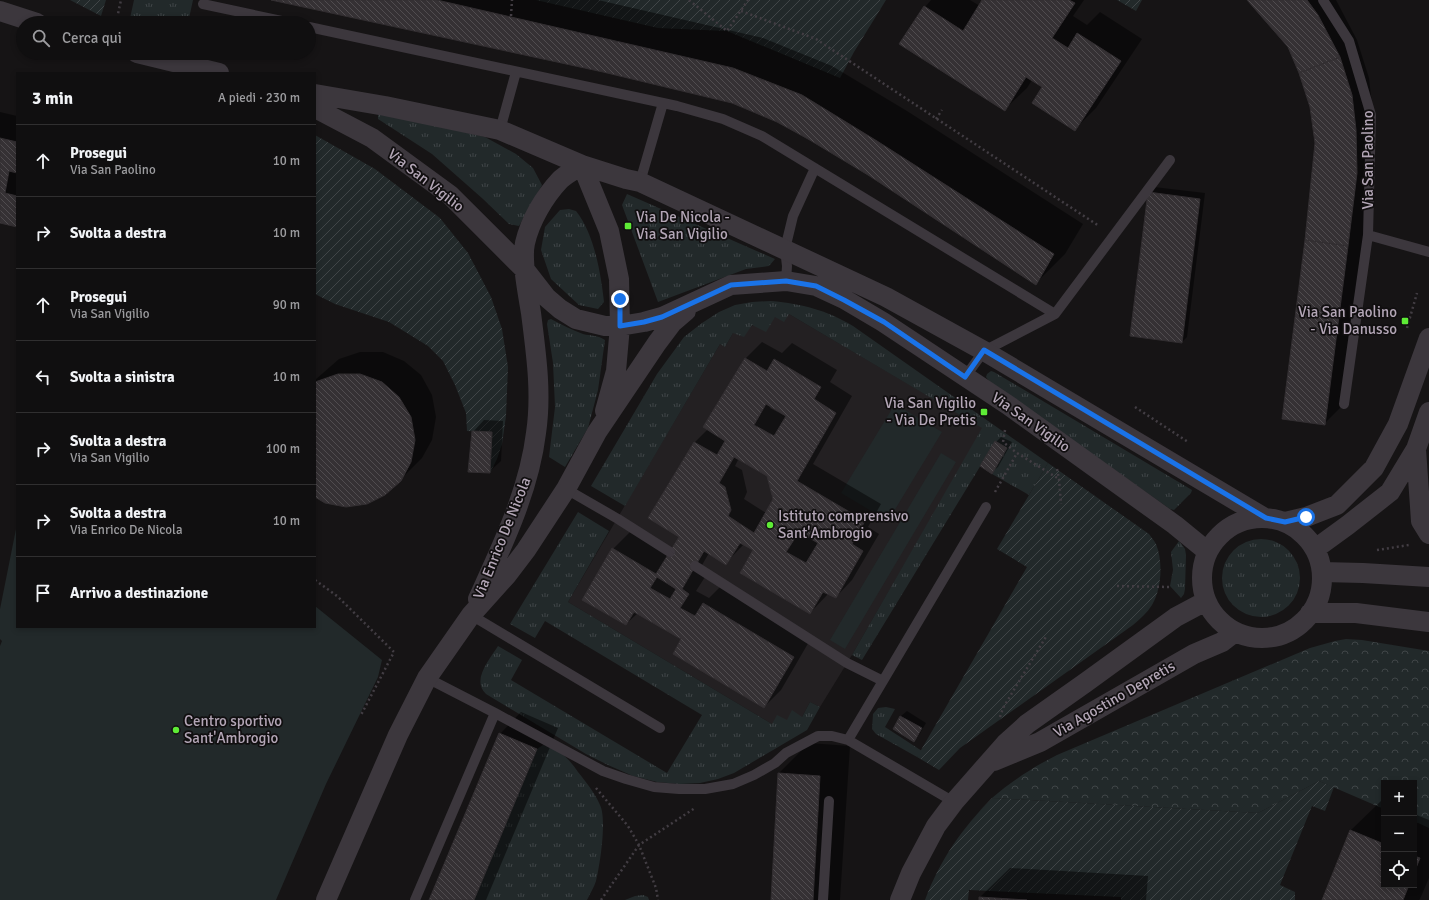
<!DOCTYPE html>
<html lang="it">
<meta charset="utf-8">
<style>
:root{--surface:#100f10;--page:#1e1d1e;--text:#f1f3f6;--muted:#9c9c9f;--line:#302f30}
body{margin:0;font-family:Signika,sans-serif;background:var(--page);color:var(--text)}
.controls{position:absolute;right:12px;bottom:12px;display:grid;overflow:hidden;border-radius:0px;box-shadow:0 2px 6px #0003}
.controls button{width:36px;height:36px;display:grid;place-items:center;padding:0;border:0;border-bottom:1px solid var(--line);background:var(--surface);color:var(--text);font:20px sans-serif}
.stop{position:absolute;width:12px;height:12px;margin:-9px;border:3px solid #1a73e8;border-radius:50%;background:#fff}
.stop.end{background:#1a73e8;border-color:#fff;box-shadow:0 1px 4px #0008}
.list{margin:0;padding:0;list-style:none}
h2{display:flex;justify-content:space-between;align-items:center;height:52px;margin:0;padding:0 16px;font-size:17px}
h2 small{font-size:13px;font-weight:400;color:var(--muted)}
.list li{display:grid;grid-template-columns:26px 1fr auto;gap:12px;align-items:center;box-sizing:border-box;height:72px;padding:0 16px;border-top:1px solid var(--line)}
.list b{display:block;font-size:15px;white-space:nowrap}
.list p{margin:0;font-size:13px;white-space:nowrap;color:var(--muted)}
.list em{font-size:13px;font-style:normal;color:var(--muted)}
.icon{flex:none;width:22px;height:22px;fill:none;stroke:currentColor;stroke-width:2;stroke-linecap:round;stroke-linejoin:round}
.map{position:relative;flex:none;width:1429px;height:900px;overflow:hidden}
.search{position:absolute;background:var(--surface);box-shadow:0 2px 6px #0003;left:16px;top:16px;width:300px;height:44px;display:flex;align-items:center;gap:10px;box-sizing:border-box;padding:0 14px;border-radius:22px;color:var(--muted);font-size:15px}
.panel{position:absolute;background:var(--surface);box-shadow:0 2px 6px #0003;left:16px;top:72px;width:300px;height:556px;border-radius:0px}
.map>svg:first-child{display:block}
</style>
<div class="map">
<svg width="1429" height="900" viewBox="0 0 1429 900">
<defs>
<pattern id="grass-tufts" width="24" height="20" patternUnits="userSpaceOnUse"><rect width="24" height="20" fill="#22292a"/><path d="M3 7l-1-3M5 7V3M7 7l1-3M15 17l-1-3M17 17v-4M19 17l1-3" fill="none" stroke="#404547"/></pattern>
<pattern id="park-crowns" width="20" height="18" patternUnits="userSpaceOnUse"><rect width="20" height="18" fill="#22292a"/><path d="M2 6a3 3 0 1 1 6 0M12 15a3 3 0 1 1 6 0" fill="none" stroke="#404547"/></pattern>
<pattern id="garden-furrows" width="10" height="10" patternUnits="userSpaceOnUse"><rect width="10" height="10" fill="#22292a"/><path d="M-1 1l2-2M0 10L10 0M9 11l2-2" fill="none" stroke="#404547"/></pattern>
<pattern id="building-back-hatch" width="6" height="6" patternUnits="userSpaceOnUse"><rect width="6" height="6" fill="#353134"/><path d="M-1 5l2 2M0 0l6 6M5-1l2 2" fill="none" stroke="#504c4f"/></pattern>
</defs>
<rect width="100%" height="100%" fill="#161415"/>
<!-- built -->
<path fill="#232022" d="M789 314 983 428 852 655 820 707 810 702 802 717 772 724 568 602 720 344 725 347 733 333 775 317Z"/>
<!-- grass -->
<path fill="url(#grass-tufts)" d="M134 0H193L188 23H129Z
M378 114 427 123 485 137 516 154 533 168 542 185 519 226 509 224 483 199 432 154 378 119Z
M627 194 775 259 769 266 746 269 658 302 622 205Z
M569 209 576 211C594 233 601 274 604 302L598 309 579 305 551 279 541 250 545 227 560 210Z
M771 301C803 304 826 310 853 326L1048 463 1029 495 992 474 1007 448 995 442 862 660 852 655 982 428 789 314 784 322 775 317 766 332 752 325 744 337 733 333 725 347 720 344 625 506 591 486 657 374 684 337 702 323 719 312 735 305 752 302Z
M551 319C562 325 572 330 583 334 591 336 598 335 605 340L598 390 588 428 565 467 549 457 555 407 553 363 547 324 548 320Z
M991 371 994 372 1192 490 1191 493 1174 510 1170 509 989 381 986 377 987 374Z
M578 512 609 531 568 602 772 724 777 715 787 720 792 710 802 717 810 702 820 707 807 730 734 773 718 779 700 783 679 784 657 782 633 776 608 765 586 754 486 694C471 680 490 659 498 646L522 660 511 680 667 773 702 715 545 621 535 638 510 624Z
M1222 578a39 39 0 1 1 78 0a39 39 0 1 1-78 0Z
M1179 541 1185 549 1186 555 1185 589 1184 594 1181 598 1170 586 1173 570 1171 552Z
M886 707 895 709 885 727 922 751 917 757 876 734 872 729 873 714 878 708Z
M543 745C559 748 569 759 578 772 586 782 595 793 600 805 607 819 600 865 596 881 594 887 590 894 587 900H474L537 749Z
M643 895 648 897 649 900H625L635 896Z"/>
<!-- park -->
<path fill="url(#park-crowns)" d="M1346 639 1362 640 1429 651V828L1414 821V783H1384V809L1319 781 1258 813 992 798C1012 781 1033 767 1057 755L1310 648 1335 641Z"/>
<!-- garden -->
<path fill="url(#garden-furrows)" d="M70 0H106L101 16Z
M536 0H886L854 52 840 78 727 31 658 28Z
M1117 0H1142L1136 11Z
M315 135 375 169 440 218 468 253 491 297 502 329 508 367 506 416 502 444 497 459 490 473 492 432 467 431 466 413 455 385 443 361 428 346 389 322 335 304 315 294Z
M1048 463 1149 534C1151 537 1154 540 1156 544 1163 561 1162 588 1152 605 1147 613 1140 619 1133 625L960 748 939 770 917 757 1027 567 997 549Z
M1319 781 1334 787 1325 811 1312 806 1280 885 1295 892V900H1121V897L969 890 968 900H925C941 858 961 830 992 798L1258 813Z"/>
<!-- pitch -->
<path fill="#22292a" d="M895 404 942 432 888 521 841 493Z
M941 453 956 462 845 649 830 640Z
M17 524V627H315V606L382 660 378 677 326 784 276 900H0V646L2 641 0 639V609Z"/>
<!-- shadow -->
<path fill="#0007" fill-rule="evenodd" d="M275 0H598L763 38 832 66 907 111 1083 224 1065 254 1035 284 868 174 778 121 732 102 603 71Z
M931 0H970L980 6 983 0H1084L1073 16 1087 25 1100 12 1142 39 1096 108 1075 129 1043 87 1032 80 1027 88 1005 109 925 7Z
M1248 0H1336L1357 40 1369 78 1373 113 1374 155 1341 407 1324 424 1306 240 1316 143 1311 106 1300 72 1289 46Z
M0 112 17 116V226L0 222Z
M1154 187 1205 193 1187 337 1182 342 1149 192Z
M762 342 782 353 792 343 837 370 830 382 852 396 813 464 881 504 868 527 879 534 852 580 836 597 828 594 810 613 755 550 744 544 726 563 709 553 698 572 705 577 696 591 709 598 720 587 810 640 781 690 764 707 682 638 638 613 626 624 613 549 630 532 669 555 681 537 650 517 695 442 708 429 745 359ZM771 406 788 415 787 417 770 408ZM739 458 768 475 774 499 766 513 744 499 747 492 742 470 735 466Z
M360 352H383L404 361 421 375 432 395 436 417 432 440 422 458 400 480 315 496V380L339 359Z
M484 420 503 421 501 461 489 472 473 432Z
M1001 437 1012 442 998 467 992 472 996 442Z
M907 711 926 723 919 735 914 740 894 729 901 716Z
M521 712 558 728 486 900H430L500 734Z
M809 743 850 746 840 900H772L779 773Z
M1381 801 1384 802V885H1414V814L1429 820V878L1420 899 1419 900H1323L1351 830Z
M1010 868 1148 876 1146 900H980V897Z"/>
<!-- building -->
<path fill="url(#building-back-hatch)" stroke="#322e31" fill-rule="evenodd" d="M271 0H437L733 68 802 95 877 141 1054 254 1036 285 868 175 808 139 777 122 732 103 603 72Z
M982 0H1069L1075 3 1052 38 1068 48 1077 33 1121 61 1075 131 1032 103 1042 87 1026 77 1005 111 899 44 924 6 963 31Z
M1247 0H1307L1318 15 1340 57 1299 73 1288 47Z
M1340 57 1352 95 1356 130 1357 173 1348 246 1305 240 1315 143 1310 107 1299 73Z
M0 138 17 142V173L9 171 5 193 17 196V227L0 223Z
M1148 192 1200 199 1182 343 1130 336Z
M1305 240 1348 246 1325 425 1282 419Z
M745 358 767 371 774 359 821 387 814 399 836 413 797 481 865 521 852 544 863 551 836 598 823 592 810 614 740 573 753 550 740 543 726 565 704 551 682 589 689 594 680 608 695 616 703 603 794 657 764 708 673 654 681 639 634 612 626 625 582 600 612 548 656 574 679 537 648 518 694 442 717 455 725 441 703 427ZM766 404 786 416 774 436 754 425ZM734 457 767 476 773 499 754 533 728 516 731 510 725 487 719 483ZM799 532 818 543 806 563 786 552ZM657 577 676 589 670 599 650 588Z
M338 374H360L382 382 399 397 411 417 415 440 411 462 401 481 385 495 367 504 346 507 325 503 315 497V382Z
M472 431 492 432 490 473 468 472Z
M995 441 1007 448 992 474 980 466Z
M900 716 922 728 914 742 893 729Z
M499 733 537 749 474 900H429Z
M778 773 820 776 813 900H771Z
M1350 830 1384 844V885H1409L1403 900H1322Z
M1414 856 1420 858 1414 873Z
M979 897 1027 900H979Z"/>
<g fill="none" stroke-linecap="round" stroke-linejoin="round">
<!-- path -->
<path stroke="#423d43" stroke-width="2.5" stroke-dasharray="2 3" stroke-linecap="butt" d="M689 0 727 31 748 0
M741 11 816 39 1099 226
M511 16 512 0
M116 23 121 0
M936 119 942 110
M1407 328 1417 293
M1135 407 1188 442
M1005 430 1003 442 1017 453 1059 479
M1057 469 1059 479 1061 504
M995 492 1017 453
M1377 550 1409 545
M315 580 337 596 394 652 361 715
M1117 586 1169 587
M1000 717 1003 708 1047 635
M596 788 628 826 639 845 695 808
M601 900 639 845 656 888 658 900"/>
<!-- service -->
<path stroke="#3c373d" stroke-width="10" d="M1323 0 1349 41 1371 115 1368 235 1344 404
M203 4 291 23
M309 27 677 106 723 119 762 136 1055 314
M500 130 516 72
M640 182 663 103
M1368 235 1429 252
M786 281 787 266 785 249 793 216 815 168
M965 377 984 351 1055 314 1170 160
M566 489 618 519 670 552
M695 566 847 663 883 681
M471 615 660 728
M427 678 495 713 603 771 626 779 654 787 679 789H705L733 784 754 775 775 763 786 753 818 736H832L848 740 954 802
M848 740 986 507
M415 900 495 713
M823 900 829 801"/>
<!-- minor -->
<path stroke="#3c373d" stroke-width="20" d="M0 11 37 23
M137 53 219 73
M315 94 385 106 500 130 582 165 626 179 640 182 886 297 984 351 1265 518
M315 108 372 138 450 195 525 270 546 297 560 309 576 319 605 326H620L644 322 662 317 731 285 786 281 816 286 844 299 883 322 1008 405 1175 525 1208 552
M582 165 609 231 619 279 620 326 616 371 605 411
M1416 449 1421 521 1429 534
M1202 578a60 60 0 1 1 120 0a60 60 0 1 1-120 0Z
M1285 522 1306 517 1337 505 1374 468 1398 424 1429 338
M1315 549 1348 525 1390 492 1416 449 1429 412
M1322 572 1363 573 1429 577
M478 599C502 546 529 491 536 433 542 393 536 353 531 313 528 294 521 261 525 243 530 221 544 197 560 180 566 174 575 170 582 165
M1310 613H1356L1429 622
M994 761 1040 742 1194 654 1222 642 1235 632
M326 900 398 735 427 678 471 615 507 575 526 550 566 489 597 432 657 343 672 323 686 311
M900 900 911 873 936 826 954 802 1005 744 1027 724 1085 683 1176 617 1206 601"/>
</g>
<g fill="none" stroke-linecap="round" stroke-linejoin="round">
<!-- route -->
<path stroke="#1a73e8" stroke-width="5" d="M620 299V326L644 322 662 317 731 285 786 281 816 286 844 300 884 322 965 377 984 350 1266 518 1285 522 1306 517"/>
</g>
<!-- markers -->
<g fill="#5eeb36" stroke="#110f10" stroke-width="1.5">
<rect x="624" y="222" width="8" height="8" rx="2"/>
<rect x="1401" y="317" width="8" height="8" rx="2"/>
<rect x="980" y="408" width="8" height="8" rx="2"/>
<circle cx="770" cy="525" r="4"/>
<circle cx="176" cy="730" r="4"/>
</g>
<g text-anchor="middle" stroke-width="3.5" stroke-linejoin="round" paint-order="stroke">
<!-- street labels -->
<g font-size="15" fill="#b3a6b6" stroke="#110f10">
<text transform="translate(1368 160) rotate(-90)" y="5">Via San Paolino</text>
<text transform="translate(426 180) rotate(38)" y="5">Via San Vigilio</text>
<text transform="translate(1031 422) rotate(35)" y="5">Via San Vigilio</text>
<text transform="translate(502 538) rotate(-68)" y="5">Via Enrico De Nicola</text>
<text transform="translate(1114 699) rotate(-30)" y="5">Via Agostino Depretis</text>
</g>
<!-- poi labels -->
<g font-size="15" fill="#b3a6b6" stroke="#110f10" text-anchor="start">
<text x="636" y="222">Via De Nicola -<tspan x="636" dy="17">Via San Vigilio</tspan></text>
<text x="1397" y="317" text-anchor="end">Via San Paolino<tspan x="1397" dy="17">- Via Danusso</tspan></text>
<text x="976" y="408" text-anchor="end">Via San Vigilio<tspan x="976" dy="17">- Via De Pretis</tspan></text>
<text x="778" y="521">Istituto comprensivo<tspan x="778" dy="17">Sant'Ambrogio</tspan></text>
<text x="184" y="726">Centro sportivo<tspan x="184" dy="17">Sant'Ambrogio</tspan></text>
</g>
</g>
</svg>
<div class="controls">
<button>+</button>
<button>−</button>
<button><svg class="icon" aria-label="locate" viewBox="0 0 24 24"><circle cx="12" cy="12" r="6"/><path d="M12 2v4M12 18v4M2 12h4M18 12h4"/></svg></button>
</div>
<div class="stop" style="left:1306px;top:517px"></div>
<div class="stop end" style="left:620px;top:299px"></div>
<div class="search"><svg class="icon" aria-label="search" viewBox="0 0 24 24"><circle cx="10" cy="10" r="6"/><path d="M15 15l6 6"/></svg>Cerca qui</div>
<section class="panel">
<h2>3 min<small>A piedi · 230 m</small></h2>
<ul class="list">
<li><svg class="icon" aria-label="ahead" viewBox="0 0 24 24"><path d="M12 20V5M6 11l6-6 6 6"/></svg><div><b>Prosegui</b><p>Via San Paolino</p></div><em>10 m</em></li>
<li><svg class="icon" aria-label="right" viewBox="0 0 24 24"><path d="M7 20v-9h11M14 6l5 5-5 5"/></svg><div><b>Svolta a destra</b></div><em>10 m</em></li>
<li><svg class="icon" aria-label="ahead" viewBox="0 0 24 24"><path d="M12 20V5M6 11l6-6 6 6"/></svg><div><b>Prosegui</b><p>Via San Vigilio</p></div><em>90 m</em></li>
<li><svg class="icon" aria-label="left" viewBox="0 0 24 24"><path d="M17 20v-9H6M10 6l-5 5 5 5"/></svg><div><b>Svolta a sinistra</b></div><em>10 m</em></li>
<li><svg class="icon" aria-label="right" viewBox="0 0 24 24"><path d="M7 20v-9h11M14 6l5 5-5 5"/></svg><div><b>Svolta a destra</b><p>Via San Vigilio</p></div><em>100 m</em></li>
<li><svg class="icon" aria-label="right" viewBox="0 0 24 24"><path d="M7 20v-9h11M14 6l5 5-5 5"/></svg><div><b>Svolta a destra</b><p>Via Enrico De Nicola</p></div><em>10 m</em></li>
<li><svg class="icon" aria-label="arrive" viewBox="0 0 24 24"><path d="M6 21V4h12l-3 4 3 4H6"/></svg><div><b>Arrivo a destinazione</b></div></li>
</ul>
</section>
</div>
